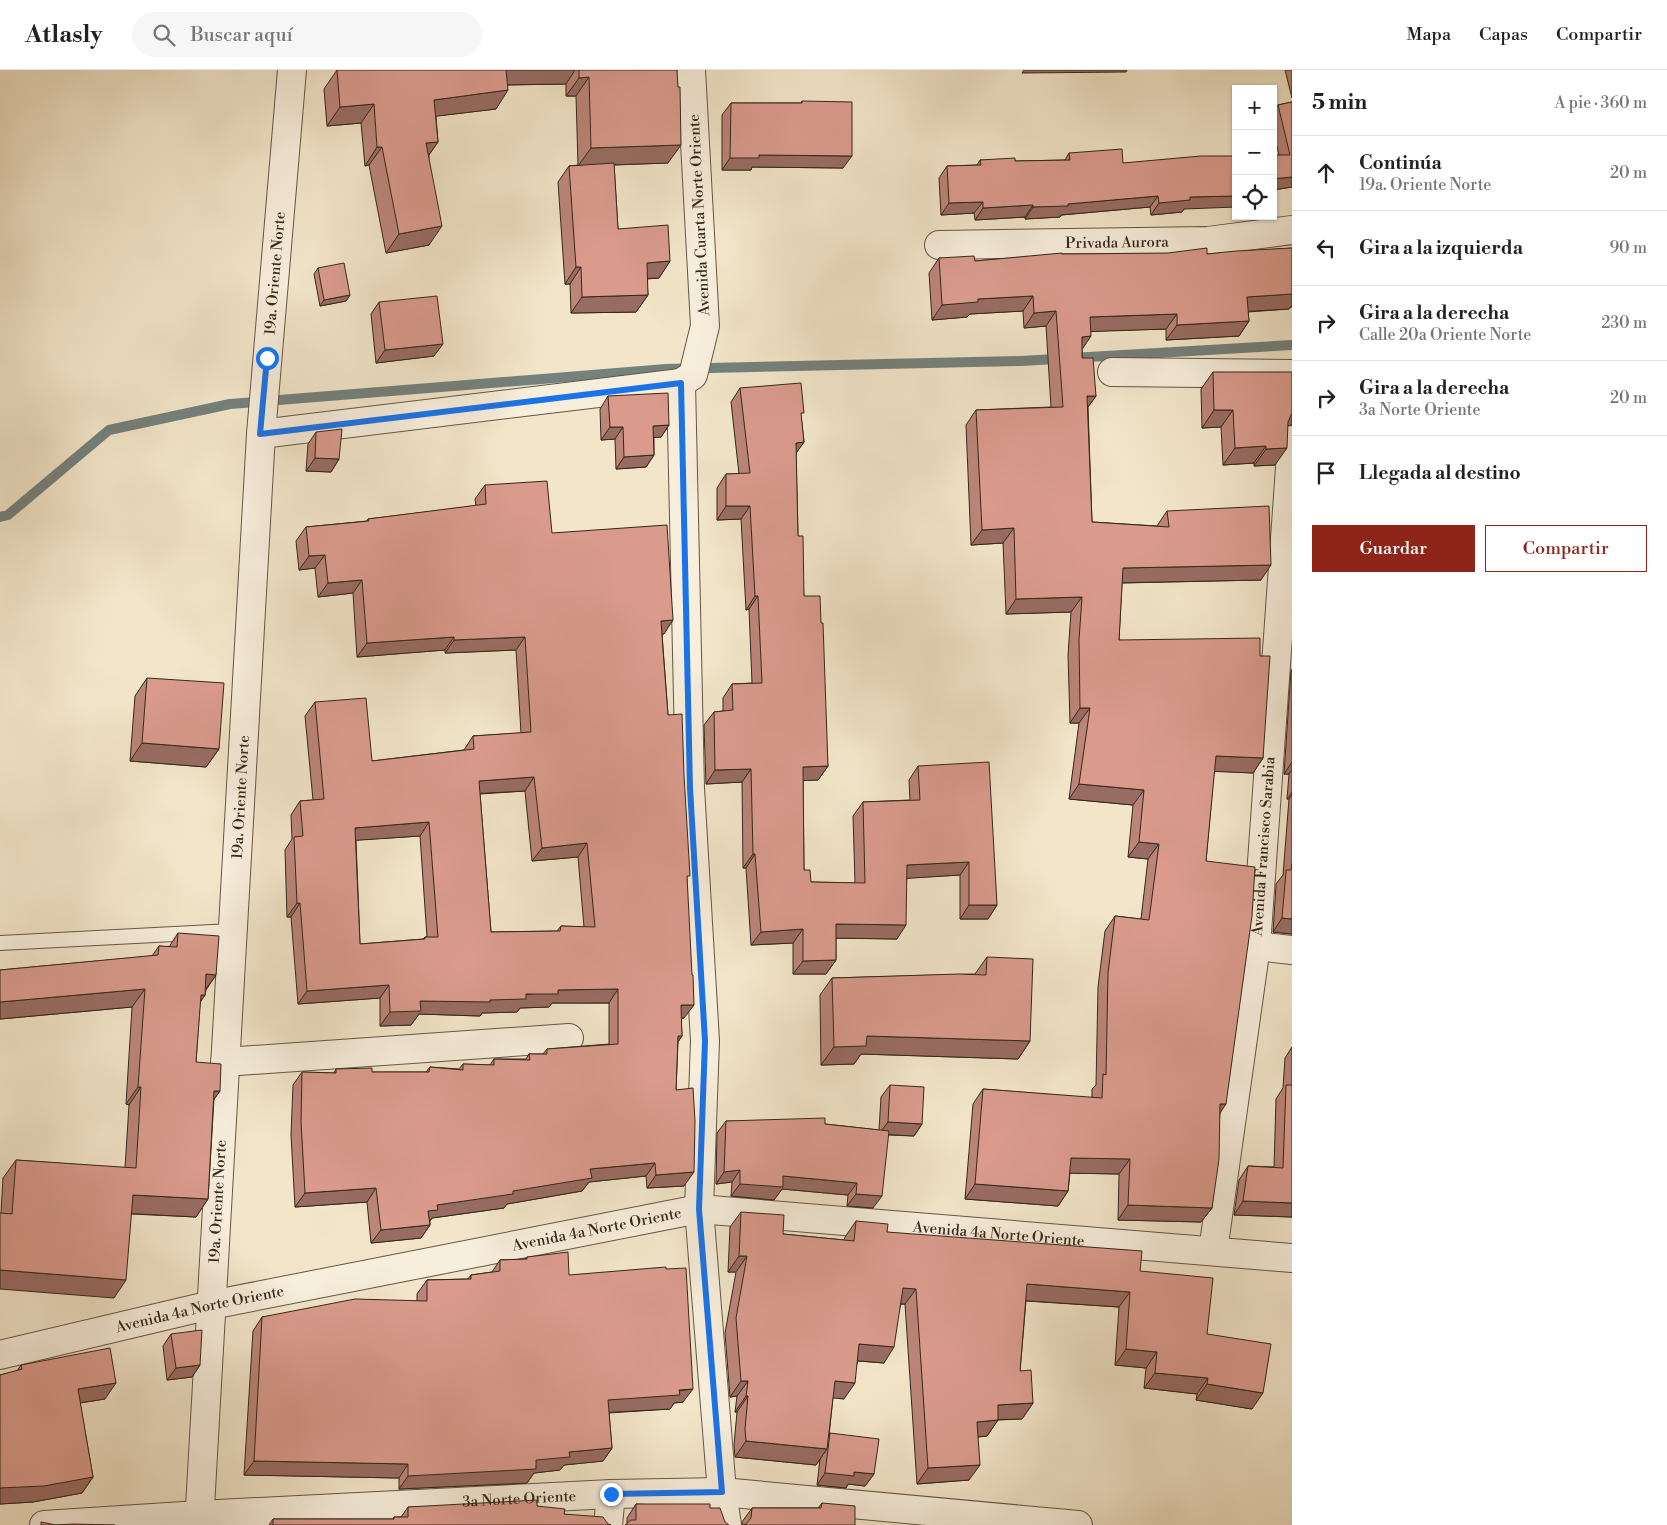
<!DOCTYPE html>
<html lang="es">
<meta charset="utf-8">
<style>
:root{--surface:#fff;--page:#f6f6f6;--text:#202124;--muted:#757577;--line:#e0e0e0;--accent:#8f2418}
body{margin:0;font-family:"Libre Bodoni",serif;background:var(--page);color:var(--text)}
.controls{position:absolute;right:15px;top:15px;display:grid;overflow:hidden;border-radius:0px;box-shadow:0 1px 4px #0004}
.controls button{width:45px;height:45px;display:grid;place-items:center;padding:0;border:0;border-bottom:1px solid var(--line);background:var(--surface);color:var(--text);font:25px sans-serif}
.stop{position:absolute;width:15px;height:15px;margin:-11px;border:4px solid #1a73e8;border-radius:50%;background:#fff}
.stop.end{background:#1a73e8;border-color:#fff;box-shadow:0 1px 5px #0008}
.list{margin:0;padding:0;list-style:none}
h2{display:flex;justify-content:space-between;align-items:center;height:65px;margin:0;padding:0 20px;font-size:21px}
h2 small{font-size:16px;font-weight:400;color:var(--muted)}
.list li{display:grid;grid-template-columns:32px 1fr auto;gap:15px;align-items:center;box-sizing:border-box;height:75px;padding:0 20px;border-top:1px solid var(--line)}
.list b{display:block;font-size:19px;white-space:nowrap}
.list p{margin:0;font-size:16px;white-space:nowrap;color:var(--muted)}
.list em{font-size:16px;font-style:normal;color:var(--muted)}
.actions{display:flex;gap:10px;padding:15px 20px}
.actions a{flex:1;padding:11px 0;border:1px solid var(--accent);border-radius:0px;text-align:center;font-size:18px;color:var(--accent)}
.actions .main{background:var(--accent);color:#fff}
.icon{flex:none;width:28px;height:28px;fill:none;stroke:currentColor;stroke-width:2;stroke-linecap:round;stroke-linejoin:round}
.map{position:relative;flex:none;width:1292px;height:1455px;overflow:hidden}
header{display:flex;align-items:center;gap:30px;box-sizing:border-box;height:70px;padding:0 25px;background:var(--surface);border-bottom:1px solid var(--line)}
header strong{font-size:24px}
nav{display:flex;gap:28px;margin-inline-start:auto;font-size:18px}
.search{width:350px;height:45px;background:var(--page);display:flex;align-items:center;gap:12px;box-sizing:border-box;padding:0 18px;border-radius:28px;color:var(--muted);font-size:19px}
main{display:flex}
aside{flex:1;background:var(--surface)}
.map>svg:first-child{display:block}
</style>
<header>
<strong>Atlasly</strong>
<div class="search"><svg class="icon" aria-label="search" viewBox="0 0 24 24"><circle cx="10" cy="10" r="6"/><path d="M15 15l6 6"/></svg>Buscar aquí</div>
<nav><a>Mapa</a><a>Capas</a><a>Compartir</a></nav>
</header>
<main>
<div class="map">
<svg width="1292" height="1455" viewBox="0 0 1292 1455">
<rect width="100%" height="100%" fill="#f2e5c9"/>
<filter id="stains"><feTurbulence type="fractalNoise" baseFrequency=".004" numOctaves="4"/><feColorMatrix values="0 0 0 0 .2 0 0 0 0 .09 0 0 0 0 .02 0 0 0 .5 -.17"/></filter>
<radialGradient id="worn" r=".72"><stop offset=".6" stop-color="#630" stop-opacity="0"/><stop offset="1" stop-color="#630" stop-opacity=".3"/></radialGradient>
<g fill="none" stroke-linecap="round" stroke-linejoin="round">
<!-- stream -->
<path stroke="#74817d" stroke-width="10" d="M0 447 8 445 109 360 230 334 666 299 1021 291 1292 275"/>
<!-- service casing -->
<g stroke="#645646" stroke-width="16">
<path id="service" d="M0 873 232 861"/>
</g>
<!-- minor casing -->
<g stroke="#645646" stroke-width="30">
<g id="minor">
<path id="s1" d="M939 175 1208 171 1292 160"/>
<path d="M1112 302 1292 304"/>
<path d="M681 313 690 718 705 971 699 1139 722 1422 727 1455"/>
<path d="M681 313 693 305 705 256 691 0"/>
<path d="M261 364 681 313"/>
<path d="M1256 876 1292 880"/>
<path d="M225 992 569 968"/>
<path id="s2" d="M1213 1181 1256 876 1292 370"/>
<path id="s3" d="M0 1285 211 1235 699 1139 1292 1188"/>
<path id="s4" d="M44 1455 199 1445 611 1424 722 1422 1078 1455"/>
<path id="s5" d="M199 1455 261 364 292 0"/>
<path d="M608 1455 611 1424"/>
</g>
</g>
<!-- service -->
<use href="#service" stroke="#f7eedc" stroke-width="14"/>
<!-- minor -->
<use href="#minor" stroke="#f7eedc" stroke-width="28"/>
</g>
<!-- wall -->
<path fill="#bb8579" stroke="#35271a" fill-rule="evenodd" d="M337 0H677L668 93 614 95 618 159 670 191 659 208 647 209 648 225 636 242 571 243 570 214H565L558 112 569 96 578 95 576 26H566V14L508 15 496 39 436 46 438 72 429 85V175L386 183 369 95 365 96 361 53 327 56 324 19Z
M1285 0H1292V28Z
M802 31 843 98 752 97 751 100H722V45L731 33H801Z
M1292 32V117L1273 120 1279 85 1273 60V42L1278 35Z
M1069 83 1123 93 1184 139 1182 142 1151 145 1150 137 1061 145 1060 147 1025 149V147L975 150 974 143 941 145 939 108 947 96 977 95 980 90 1015 91 1065 90Z
M1292 178V237H1290L1289 239 1248 242 1249 251 1239 266 1166 270V259L1091 261 1082 279V288L1096 326 1088 337 1092 452 1157 456 1167 441 1261 510 1122 513 1119 570 1260 586 1263 688 1253 703 1214 701 1206 791 1220 1043 1212 1138 1201 1152 1118 1150 1119 1104 1070 1103 1068 1121 1058 1136 965 1129 973 1034 983 1019 1092 1028V1019L1096 1015 1098 917 1105 861 1115 846 1141 849 1148 789 1128 787 1133 735 1069 729 1079 653H1070L1068 585 1071 542 1006 544 1003 473 971 475 966 355 976 340 1051 337 1046 256 1024 258 1023 241 970 244 967 247 932 250 929 203 939 188 975 191 1062 184H1207Z
M318 198 350 225 346 231 320 236 314 204Z
M379 232 434 286 376 293 371 244Z
M1213 302 1288 355 1275 395 1254 396V393L1223 395 1221 357 1202 358 1201 319Z
M740 318 801 346 804 372 796 383 798 466 804 526 828 696 818 710H803L804 800 811 812 855 813 853 746 863 732 910 730 909 710 918 696 997 835 988 849H960V805L907 808 897 869 836 868V890L826 904H793V873L751 875 746 798H743L742 712 706 714 704 655 714 642 723 641V628L732 614 752 613 749 539 746 540 741 449 717 450V418L726 404H739L731 332Z
M608 326 669 355 661 367H654V385L646 397 616 399 615 369 601 370 600 339Z
M316 362 339 389 331 402 306 401 308 374Z
M485 415 552 463 664 564H662L668 645 687 810 684 948H681L682 966 678 972 676 1020 684 1116 647 1118 646 1106 589 1112 582 1121 507 1134 504 1138 432 1148 430 1151V1155L421 1168 371 1173 367 1132 295 1137 291 1065 293 1015 302 1002 334 1003 336 999 372 1002H426L430 997 459 999 463 994 490 995 494 989H526L529 984H543L547 979 609 974V933H552L549 937 520 938 517 942 482 943 480 946 419 944 411 955 380 956V928L298 934 291 847H287L285 780 292 769 291 745 300 731 313 730 305 646 315 632 372 691 464 680 473 666 521 663 516 580 445 583V580L357 587 353 523 318 527 315 498 299 500 296 471 306 457 367 451 368 449 476 436 475 429ZM525 721 532 791 578 787 584 857 561 856 557 861 491 862 480 724ZM420 766 427 867H425L423 869 360 874 356 770Z
M1292 599V864L1273 862 1276 816V814L1283 805 1289 729H1287L1289 704H1284L1291 600Z
M147 608 219 679 206 697 130 691 135 626Z
M178 863 216 905 206 920 205 925 200 932 196 992 220 1021 214 1029 208 1129 196 1147 131 1144 114 1228 1 1143 3 1108 16 1090 125 1098 129 1035 126 1034 132 937 0 949V900L152 886 159 876 169 877Z
M987 887 1030 971 1018 989 861 984 854 994 821 995 820 925 832 908 975 904Z
M1292 977V1147L1234 1145 1239 1110 1248 1096 1274 1097 1276 1029 1283 1018 1285 988Z
M890 1015 922 1054 914 1066 888 1065 873 1138 847 1136 848 1125 782 1119 774 1130 731 1126 732 1112 716 1114 717 1063 726 1051 825 1054 879 1060 881 1027Z
M741 1142 783 1164 844 1170 845 1167 856 1151 887 1162 1140 1201 1207 1264 1252 1339 1196 1330 1197 1324 1144 1318 1146 1298 1115 1295 1119 1237 1026 1231 1020 1301 1033 1333 1022 1349 998 1350 987 1366 978 1367 969 1410 917 1414 905 1234H901L884 1293 858 1291 844 1329 833 1327 829 1366 830 1363 874 1404 865 1416 848 1414 846 1418 817 1415 820 1389 816 1395 735 1387 734 1375 737 1342H735L737 1326 730 1327 725 1263 736 1202H728L730 1157Z
M527 1187 569 1205 683 1332 674 1333 670 1339 609 1343 612 1378 603 1391 564 1395 560 1400 534 1403 527 1413 399 1419V1408L244 1405 253 1261 262 1247 417 1231V1224L427 1210 468 1209 471 1205 492 1202 500 1190 525 1189Z
M171 1264 200 1295 192 1307 167 1310 163 1276Z
M21 1295 105 1329 80 1333 93 1407 82 1423 33 1432 0 1434V1305L17 1301Z
M822 1433 855 1455H742V1452L752 1438H818Z
M636 1434 710 1438 725 1452 627 1453V1448Z
M537 1436 564 1444 611 1455H269L273 1449H393L394 1447H401L408 1437Z"/>
<!-- shaded-wall -->
<path fill="#996c63" stroke="#35271a" d="M503 0H575L566 14 492 15Z
M1024 0H1127L1126 2 1022 3Z
M589 7 576 26H566L579 8Z
M508 20 496 39 421 48 434 30Z
M374 34 361 53 327 56 340 37Z
M438 72 425 90 426 73Z
M681 75 668 93 578 96 591 78Z
M377 77H382L369 95 365 96Z
M759 85 852 86 843 98 752 97 751 100H722L730 88Z
M1292 107V117L1273 120V109Z
M1158 126 1150 137 1061 145 1060 147 1025 149 1033 137Z
M1236 126V137L1184 139 1182 142 1151 145 1159 133 1190 127Z
M983 132 974 143 941 145 949 133Z
M1033 135 1025 147 975 150 983 138Z
M442 156 429 175 386 183 399 164Z
M670 191 659 208 635 209 647 193Z
M576 197H581L570 214H565Z
M1292 224V237H1290L1289 239 1236 242 1247 227Z
M350 225 346 231 320 236 324 230Z
M648 225 636 242 571 243 582 227Z
M1033 226 1023 241 970 244 967 247 932 250 942 235 978 229Z
M1056 241 1046 256 1024 258 1034 243Z
M1177 244 1166 259 1080 262 1090 247Z
M1249 251 1239 266 1166 270 1177 255Z
M1091 266 1081 281 1082 267Z
M443 274 434 286 376 293 385 280Z
M1087 326H1096L1085 341Z
M1214 340H1233L1221 357 1202 358Z
M1292 343V355L1285 356 1279 362Z
M669 355 661 367 645 368 653 356Z
M610 357H623L615 369 601 370Z
M804 372 794 386 796 373Z
M1266 376 1254 393 1223 395 1235 378Z
M1287 378 1275 395 1254 396 1266 379Z
M654 385 646 397 616 399 624 387Z
M315 388 339 389 331 402 306 401Z
M726 436H750L741 449 717 450Z
M1014 458 1003 473 971 475 982 460Z
M325 485 315 498 299 500 309 486Z
M1271 495 1261 510 1113 513 1123 498Z
M362 510 353 523 318 527 328 513Z
M755 526H758L749 539 746 540Z
M1082 527 1071 542 1006 544 1016 529Z
M673 550 664 564 652 565 661 551Z
M454 567 445 580 357 587 367 573Z
M525 567 516 580 445 583 454 570Z
M1080 638H1090L1079 653H1070Z
M142 673 219 679 206 697 130 691Z
M1216 686 1263 688 1253 703 1205 701Z
M1292 692V700L1289 704H1284Z
M828 696 818 710 793 711 803 697Z
M751 699 742 712 706 714 715 700Z
M534 707 525 721 470 724 479 711Z
M1079 714 1144 720 1133 735 1069 729Z
M1292 722V724L1289 729H1287Z
M429 752 420 766 346 771 355 758Z
M1139 772 1159 774 1148 789 1128 787Z
M587 773 578 787 532 791 542 778Z
M753 784H755L746 798H743Z
M969 792 960 805 897 809 907 795Z
M297 833H300L291 847H287Z
M969 835H997L988 849H960Z
M1282 848 1292 849V864L1273 862Z
M836 854 906 855 897 869 826 868Z
M803 859 793 873 751 875 761 862Z
M836 890 826 904H793L803 891Z
M206 904 216 905 203 923Z
M389 915 380 928 298 934 307 921Z
M145 919 132 937 0 949V932Z
M618 919 609 933H552L549 937 520 938 517 942 482 943 480 946 419 944 411 955 380 956 390 942 420 931 490 930 558 920Z
M201 925H205L193 943Z
M681 935H694L684 948 671 949Z
M678 966H682L672 980Z
M867 966 1030 971 1018 989 861 984 854 994 821 995 834 977Z
M138 1017H141L129 1035 126 1034Z
M214 1021H220L207 1039Z
M1220 1034H1226L1216 1049Z
M888 1052 922 1054 914 1066 879 1064Z
M1071 1088 1130 1089 1119 1104 1061 1103Z
M655 1093 646 1106 589 1112 582 1121 507 1134 504 1138 432 1148 428 1153V1141L437 1135 513 1121 590 1099Z
M740 1100 732 1112 716 1114 724 1102Z
M694 1102 684 1116 647 1118 656 1105Z
M783 1106 857 1113 848 1125 782 1119 774 1130 731 1126 740 1114Z
M975 1114 1068 1121 1058 1136 965 1129Z
M376 1118 367 1132 295 1137 305 1123Z
M856 1124 882 1126 873 1138 847 1136Z
M133 1125 208 1129 196 1147 120 1143Z
M1243 1131 1292 1133V1147L1234 1145Z
M1128 1135 1212 1138 1201 1152 1118 1150Z
M430 1155 421 1168 371 1173 381 1160Z
M739 1186H747L736 1202H728Z
M0 1200 126 1210 114 1228 0 1219Z
M1027 1214 1130 1222 1119 1237 1016 1230Z
M903 1218 916 1219 905 1234H892Z
M859 1274 894 1277 884 1293 848 1290Z
M1126 1279 1157 1282 1146 1298 1115 1295Z
M200 1295 192 1307 167 1310 176 1298Z
M1155 1303 1208 1308 1197 1324 1144 1318Z
M741 1311H748L737 1326 730 1327Z
M835 1311 855 1313 844 1329 824 1327Z
M116 1313 105 1329 66 1335 78 1319Z
M1207 1314 1263 1323 1252 1339 1196 1330Z
M693 1319 683 1332 674 1333 670 1339 598 1343 608 1330Z
M746 1326H748L737 1342H735Z
M1033 1333 1022 1349 987 1350 998 1335Z
M998 1350 987 1366 966 1368 977 1352Z
M746 1371 827 1379 816 1395 735 1387Z
M612 1378 603 1391 564 1395 560 1400 534 1403 527 1413 399 1419 408 1406 536 1390 569 1382Z
M254 1391 408 1394 399 1408 244 1405Z
M980 1395 969 1410 917 1414 928 1398Z
M854 1402 874 1404 865 1416 848 1414 846 1418 817 1415 825 1403Z
M93 1407 82 1423 33 1432 0 1434V1418Z"/>
<!-- building -->
<path fill="#da9b8d" stroke="#35271a" fill-rule="evenodd" d="M337 0H506L508 20 434 30 438 72 426 73 442 156 399 164 382 77H377L374 34 340 37Z
M579 0H677L678 17H680L681 75 591 78 589 7 579 8Z
M802 31 852 32V86L759 85V88H730L731 33H802Z
M1292 32V107L1273 109V85H1290L1278 35Z
M1122 79 1123 93 1201 86H1236V126L1190 127V130L1159 133 1158 126 1068 134V136L1033 137V135L983 138V132L949 133 947 96 981 95 980 90 1015 88V91L1070 90 1069 83Z
M614 93 618 159 668 155 670 191 647 193 648 225 582 227 581 197H576L569 96Z
M1207 178V184L1236 181 1292 178V224L1247 227 1249 251 1177 255V244L1090 247 1091 266 1082 267V288H1093L1096 326H1087L1092 452 1169 457 1167 441 1269 436 1271 495 1123 498 1119 570 1260 568V586H1270L1263 688 1216 686 1206 791 1255 797 1252 846 1226 1034H1220L1219 1089 1212 1138 1128 1135 1130 1089 1071 1088 1068 1121 975 1114 983 1019 1102 1028 1103 1004 1106 1005 1108 903 1115 846 1149 850 1159 774 1139 772 1144 720 1079 714 1090 638H1080L1079 570 1082 527 1016 529 1014 458 982 460 976 340 1063 337 1056 241 1034 243 1033 226 978 229V232L942 235 939 188 974 186 975 191 1062 183V184L1168 183Z
M344 193 350 225 324 230 318 198Z
M437 226 443 274 385 280 379 232Z
M1213 302H1292V343L1291 345 1288 352 1287 378 1266 379V376L1235 378 1233 340H1214Z
M801 313 804 343H801L804 372 796 373 798 466H803L804 526H820L821 553H823L828 696 803 697 804 800H810L811 812 865 813 863 732 920 730 918 696 989 692 997 835H969V792L907 795 906 855 836 854V890L803 891V859L761 862 755 784H753L751 699 715 700 714 642 733 640 732 614 762 613 758 526H755L750 436H726V404L750 403 740 318Z
M668 323 669 355 653 356 654 385 624 387 623 357H610L608 326Z
M342 359 339 389 315 388 316 362Z
M547 411 552 463 667 455 673 550 661 551 663 580 668 645 682 644 684 705 690 806H687L692 905H693L694 935H681L682 966H678L676 1020 693 1018 695 1051 694 1102 656 1105 655 1093 590 1099 592 1108 513 1121V1124L437 1135 438 1140 428 1141 430 1155 381 1160 376 1118 305 1123 301 1052 302 1002 336 1003V999L372 998V1002H429L430 997 463 1000V994L494 995V989L530 990 529 984H547V979L618 974V919L558 920V924H526V929L490 930V932L420 931 421 941 390 942 389 915 307 921 300 833H297L294 767 303 766 300 731 324 729 315 632 366 628 372 691 474 679 473 666 531 662 525 567 454 570V567L367 573 362 510 328 513 325 485 309 486 306 457 369 451 368 449 486 434 485 415ZM534 707 542 778 587 773 595 857 561 856 560 861 491 862 479 711ZM429 752 438 867H425V869L360 874 355 758Z
M147 608 224 613 219 679 142 673Z
M1292 793V849L1282 848 1286 802V800H1291Z
M178 863 219 866 216 905 206 904 205 925H201L196 992 221 994 220 1021H214L208 1129 133 1125 126 1210 0 1200V1143L12 1144 16 1090 136 1098 141 1017H138L145 919 0 932V900L158 885 159 876 177 877Z
M987 887 1033 889 1030 971 867 966 866 976 834 977 832 908 959 904 986 905Z
M890 1015 924 1017 922 1054 888 1052Z
M1286 1015H1292V1133L1243 1131 1248 1096 1283 1098Z
M825 1048V1054L889 1061 882 1126 856 1124 857 1113 783 1106V1117L740 1114V1100L724 1102 726 1051Z
M741 1142 784 1145 783 1164 854 1171 856 1151 888 1154 887 1162 1142 1181 1140 1201 1213 1208 1207 1264 1271 1274 1263 1323 1207 1314 1208 1308 1155 1303 1157 1282 1126 1279 1130 1222 1027 1214 1020 1301 1031 1300 1033 1333 998 1335V1350L977 1352 980 1395 928 1398 916 1219 903 1218 894 1277 859 1274 855 1313 835 1311 827 1379 746 1371 745 1359 748 1326H746L748 1311H741L736 1248 747 1186H739Z
M568 1182 569 1205 666 1197V1199L686 1198 693 1319 679 1320 680 1325 608 1330 612 1378 569 1382 570 1387 536 1390V1399L408 1406V1394L254 1391 262 1247 355 1229 427 1231V1210L471 1209V1205L500 1201V1190L527 1189V1187Z
M202 1260 200 1295 176 1298 171 1264Z
M110 1278 116 1313 78 1319 93 1407 44 1416 0 1418V1305L22 1299 21 1295Z
M830 1363 879 1369 874 1404 854 1402V1406L825 1403Z
M537 1430V1436L565 1439 564 1444 603 1447 608 1454 611 1455H273V1449H394V1447H408V1437Z
M822 1433 855 1436V1455H743L746 1454 751 1448 752 1438H821Z
M636 1434H710V1438H720L725 1452 729 1455H625L631 1450H636Z
M41 1452 56 1455 73 1454 115 1455H41Z"/>
<g fill="none" stroke-linecap="round" stroke-linejoin="round">
<!-- route -->
<path stroke="#1a73e8" stroke-width="6" d="M267 288 260 364 681 313 690 718 705 971 699 1139 722 1422 611 1424"/>
</g>
<g text-anchor="middle" stroke-width="4" stroke-linejoin="round" paint-order="stroke">
<!-- street labels -->
<g font-size="15" fill="#35271a" stroke="#f7eedc">
<text transform="translate(699 145) rotate(-93)" y="5">Avenida Cuarta Norte Oriente</text>
<text dy="5" stroke="none"><textPath href="#s1" startOffset="178">Privada Aurora</textPath></text>
<text dy="5" stroke="none"><textPath href="#s5" startOffset="1254">19a. Oriente Norte</textPath></text>
<text dy="5" stroke="none"><textPath href="#s5" startOffset="729">19a. Oriente Norte</textPath></text>
<text dy="5" stroke="none"><textPath href="#s2" startOffset="408">Avenida Francisco Sarabia</textPath></text>
<text dy="5" stroke="none"><textPath href="#s5" startOffset="324">19a. Oriente Norte</textPath></text>
<text dy="5" stroke="none"><textPath href="#s3" startOffset="610">Avenida 4a Norte Oriente</textPath></text>
<text dy="5" stroke="none"><textPath href="#s3" startOffset="1015">Avenida 4a Norte Oriente</textPath></text>
<text dy="5" stroke="none"><textPath href="#s3" startOffset="205">Avenida 4a Norte Oriente</textPath></text>
<text dy="5" stroke="none"><textPath href="#s4" startOffset="476">3a Norte Oriente</textPath></text>
</g>
</g>
<rect width="100%" height="100%" filter="url(#stains)"/>
<rect width="100%" height="100%" fill="url(#worn)"/>
</svg>
<div class="controls">
<button>+</button>
<button>−</button>
<button><svg class="icon" aria-label="locate" viewBox="0 0 24 24"><circle cx="12" cy="12" r="6"/><path d="M12 2v4M12 18v4M2 12h4M18 12h4"/></svg></button>
</div>
<div class="stop" style="left:267px;top:288px"></div>
<div class="stop end" style="left:611px;top:1424px"></div>
</div>
<aside>
<h2>5 min<small>A pie · 360 m</small></h2>
<ul class="list">
<li><svg class="icon" aria-label="ahead" viewBox="0 0 24 24"><path d="M12 20V5M6 11l6-6 6 6"/></svg><div><b>Continúa</b><p>19a. Oriente Norte</p></div><em>20 m</em></li>
<li><svg class="icon" aria-label="left" viewBox="0 0 24 24"><path d="M17 20v-9H6M10 6l-5 5 5 5"/></svg><div><b>Gira a la izquierda</b></div><em>90 m</em></li>
<li><svg class="icon" aria-label="right" viewBox="0 0 24 24"><path d="M7 20v-9h11M14 6l5 5-5 5"/></svg><div><b>Gira a la derecha</b><p>Calle 20a Oriente Norte</p></div><em>230 m</em></li>
<li><svg class="icon" aria-label="right" viewBox="0 0 24 24"><path d="M7 20v-9h11M14 6l5 5-5 5"/></svg><div><b>Gira a la derecha</b><p>3a Norte Oriente</p></div><em>20 m</em></li>
<li><svg class="icon" aria-label="arrive" viewBox="0 0 24 24"><path d="M6 21V4h12l-3 4 3 4H6"/></svg><div><b>Llegada al destino</b></div></li>
</ul>
<div class="actions"><a class="main">Guardar</a><a>Compartir</a></div>
</aside>
</main>
